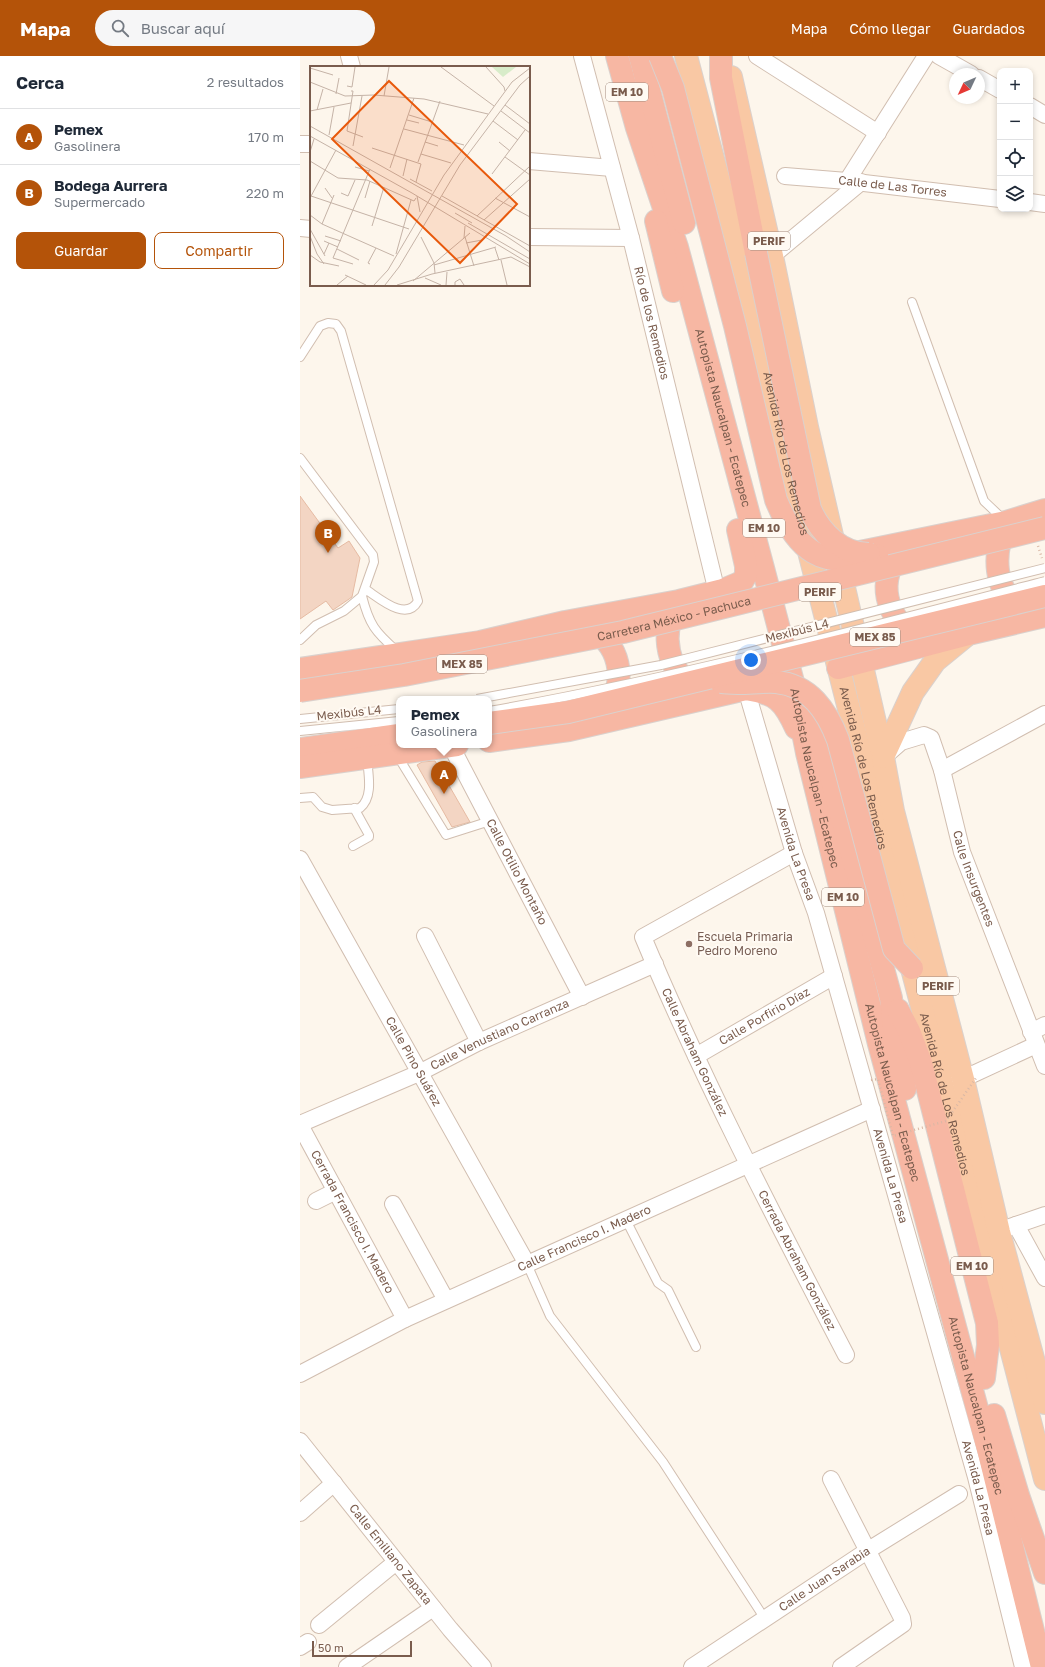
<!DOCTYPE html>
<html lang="es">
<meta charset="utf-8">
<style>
:root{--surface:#fff;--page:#f6f6f7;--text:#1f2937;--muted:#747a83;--line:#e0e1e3;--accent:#b45309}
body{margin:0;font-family:"Golos Text",sans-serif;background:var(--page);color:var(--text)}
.controls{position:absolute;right:12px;top:12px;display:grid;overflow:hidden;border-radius:8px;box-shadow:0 2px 6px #0003}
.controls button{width:36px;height:36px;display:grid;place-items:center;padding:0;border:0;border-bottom:1px solid var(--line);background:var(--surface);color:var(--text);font:20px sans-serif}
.compass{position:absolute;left:649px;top:12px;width:36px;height:36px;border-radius:50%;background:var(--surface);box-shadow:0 2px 6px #0003;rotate:226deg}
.scale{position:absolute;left:12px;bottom:10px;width:100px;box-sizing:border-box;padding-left:4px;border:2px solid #7a5c4d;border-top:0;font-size:11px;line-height:14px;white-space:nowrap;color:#7a5c4d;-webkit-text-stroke:3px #fffaf3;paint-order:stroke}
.you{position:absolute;left:451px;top:604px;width:14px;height:14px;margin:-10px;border:3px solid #fff;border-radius:50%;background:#1a73e8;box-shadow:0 0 0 6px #1a73e833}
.badge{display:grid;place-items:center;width:26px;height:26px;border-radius:50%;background:var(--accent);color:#fff;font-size:13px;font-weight:700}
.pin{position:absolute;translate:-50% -33px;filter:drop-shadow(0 1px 2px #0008)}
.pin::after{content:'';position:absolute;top:21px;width:14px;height:12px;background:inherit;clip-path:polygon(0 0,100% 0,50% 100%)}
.popup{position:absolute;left:96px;top:640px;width:96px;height:52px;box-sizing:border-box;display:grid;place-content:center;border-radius:8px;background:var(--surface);filter:drop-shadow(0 1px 3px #0005);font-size:13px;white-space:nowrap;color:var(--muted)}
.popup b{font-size:15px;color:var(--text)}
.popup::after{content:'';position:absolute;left:50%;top:100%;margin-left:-8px;border:8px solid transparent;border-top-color:var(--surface)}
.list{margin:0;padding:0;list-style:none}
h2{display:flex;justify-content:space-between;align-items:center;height:52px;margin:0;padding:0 16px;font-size:17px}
h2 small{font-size:13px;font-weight:400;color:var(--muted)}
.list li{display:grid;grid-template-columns:26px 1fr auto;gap:12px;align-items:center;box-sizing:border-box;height:56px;padding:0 16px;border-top:1px solid var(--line)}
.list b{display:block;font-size:15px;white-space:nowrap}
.list p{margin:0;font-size:13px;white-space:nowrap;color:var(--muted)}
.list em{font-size:13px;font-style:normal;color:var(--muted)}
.actions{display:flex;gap:8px;padding:12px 16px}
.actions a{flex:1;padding:9px 0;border:1px solid var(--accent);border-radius:8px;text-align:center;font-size:14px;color:var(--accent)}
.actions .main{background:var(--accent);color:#fff}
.icon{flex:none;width:22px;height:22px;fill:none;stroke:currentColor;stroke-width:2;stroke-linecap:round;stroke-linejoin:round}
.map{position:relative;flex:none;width:745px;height:1611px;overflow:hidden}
header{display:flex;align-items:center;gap:24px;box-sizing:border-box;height:56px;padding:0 20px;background:var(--accent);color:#fff}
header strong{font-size:19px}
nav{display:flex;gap:22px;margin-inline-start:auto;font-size:14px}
.search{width:280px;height:36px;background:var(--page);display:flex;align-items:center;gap:10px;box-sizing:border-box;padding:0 14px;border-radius:22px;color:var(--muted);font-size:15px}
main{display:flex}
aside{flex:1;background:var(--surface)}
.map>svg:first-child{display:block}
</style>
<header>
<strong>Mapa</strong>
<div class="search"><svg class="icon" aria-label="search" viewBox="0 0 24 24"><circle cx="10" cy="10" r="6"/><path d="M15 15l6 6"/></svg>Buscar aquí</div>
<nav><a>Mapa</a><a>Cómo llegar</a><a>Guardados</a></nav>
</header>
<main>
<aside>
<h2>Cerca<small>2 resultados</small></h2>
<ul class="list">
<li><span class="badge">A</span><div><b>Pemex</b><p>Gasolinera</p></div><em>170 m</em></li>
<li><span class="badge">B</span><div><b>Bodega Aurrera</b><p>Supermercado</p></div><em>220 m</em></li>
</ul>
<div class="actions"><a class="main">Guardar</a><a>Compartir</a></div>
</aside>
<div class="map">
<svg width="745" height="1611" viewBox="0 0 745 1611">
<rect width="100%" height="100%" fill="#fdf6ec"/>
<!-- building -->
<path fill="#f3d5c3" stroke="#e6bba3" d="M0 440 38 492 49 485 60 502 52 541 33 554 26 545 0 563Z
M135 705 170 766 152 771 117 709 122 706Z"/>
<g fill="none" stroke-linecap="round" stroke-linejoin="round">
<!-- service casing -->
<g stroke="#d1beb0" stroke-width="10">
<path id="service" d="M612 246 684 445 704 464
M0 301 20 270 28 267 36 268 41 275 118 545C106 567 78 541 65 533
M0 402 73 499 74 506 62 540 44 555 16 569 0 584
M62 540C69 568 75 576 97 595
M0 663 99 653
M0 675 99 665
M97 699 146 779 190 765
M0 742 13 741 22 751 32 754 60 752C74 741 68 717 67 702
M53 790 69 781V779L54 752
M326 1164 358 1227 368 1234 396 1291
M227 1208 250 1260 363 1406 465 1563"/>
</g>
<!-- minor casing -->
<g stroke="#d1beb0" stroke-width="18">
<g id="minor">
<path d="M49 0 52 11"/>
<path id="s1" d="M282 0 331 182 417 536"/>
<path d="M457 0 578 77"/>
<path d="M639 0 671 18"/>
<path d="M679 22 700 34"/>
<path d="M730 50 745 59"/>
<path d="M0 88H11"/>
<path d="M229 105 312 112"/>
<path id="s2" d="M485 120 547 125 700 143"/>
<path d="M547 125 626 0"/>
<path d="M730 146 745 148"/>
<path d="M0 172 11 173"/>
<path d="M229 181 331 182"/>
<path d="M472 200 561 126"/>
<path id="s3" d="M446 633 494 797 516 857 676 1421 723 1611"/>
<path id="s4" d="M151 690 282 941"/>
<path id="s5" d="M585 700 601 686 624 679 631 682 642 714 662 796 745 1010"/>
<path d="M642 714 745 658"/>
<path id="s6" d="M494 797 343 881C403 1024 474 1161 546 1299"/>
<path id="s7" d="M0 803 227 1208"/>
<path d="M125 880 179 986"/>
<path d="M731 976 745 969"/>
<path id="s8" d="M396 1000 534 920"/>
<path d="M654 1027 736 989"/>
<path id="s9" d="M0 1068 119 1017 179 986 355 908"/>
<path id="s10" d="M0 1069 105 1263"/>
<path d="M16 1145 36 1135"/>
<path d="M93 1148 146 1244"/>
<path d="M716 1169 745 1222"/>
<path d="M707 1172 745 1159"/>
<path id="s11" d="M0 1318 105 1263 572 1053"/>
<path id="s12" d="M0 1385 150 1573 183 1611"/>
<path d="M531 1423 602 1562 603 1568 541 1611"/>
<path d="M0 1457 34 1427"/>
<path d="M19 1569 96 1506"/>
<path d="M0 1591 8 1586"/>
<path d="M47 1611 133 1552"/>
<path id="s13" d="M392 1611 567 1495 659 1438"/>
</g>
</g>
<!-- trunk casing -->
<g stroke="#dad1cd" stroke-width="24">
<g id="trunk">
<path id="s14" d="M386 0 458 274 489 417 564 712 597 855 745 1423"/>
<path d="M431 21 472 200 507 371 583 701 593 755 663 1023 699 1176 745 1347"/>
<path d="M583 701 613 636 635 605 668 578"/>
</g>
</g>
<!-- motorway casing -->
<g stroke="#dad1cd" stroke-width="24">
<g id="motorway">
<path id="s15" d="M317 0 337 72 377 191 462 508 493 626 507 697 579 988 689 1397 742 1611"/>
<path d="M340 0 384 167"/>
<path d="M421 0V22L456 197"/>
<path d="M356 165 373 235"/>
<path d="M706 467C693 497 692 535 723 554"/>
<path d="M601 496C576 523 585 563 617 580"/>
<path d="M555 497 706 466 745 454"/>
<path d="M377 549C359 580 368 614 396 635"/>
<path d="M288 571C320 587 328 624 307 653"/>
<path d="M538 612 668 578 745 560"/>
<path d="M0 613 180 586 265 566 379 545 423 534 442 526 446 519V510L438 474"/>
<path d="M512 651 591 942 594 972 605 1033"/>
<path d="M189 685 269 674 446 633C476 637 484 645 496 672"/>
<path d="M0 693 99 679"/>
<path d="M0 711 157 689"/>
<path d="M598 954 609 975 621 1007 687 1267 688 1289 684 1322"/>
<path d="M694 1359 718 1439 745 1517"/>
</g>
</g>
<!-- path -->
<path stroke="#d9b8a5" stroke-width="2.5" stroke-dasharray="1 3" stroke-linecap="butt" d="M738 490 742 502"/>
<!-- service -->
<use href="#service" stroke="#fff" stroke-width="8"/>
<!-- minor -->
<use href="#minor" stroke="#fff" stroke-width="16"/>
<!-- trunk -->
<use href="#trunk" stroke="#f9c8a4" stroke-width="22"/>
<!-- motorway -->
<use href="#motorway" stroke="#f7b7a3" stroke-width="22"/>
<!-- service-bridge casing -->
<g stroke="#d1beb0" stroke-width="10" stroke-linecap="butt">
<path id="service-bridge" d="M177 643 361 609 745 512
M189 655C376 622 561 573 745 525"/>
</g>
<!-- motorway-bridge casing -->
<g stroke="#dad1cd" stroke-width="24" stroke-linecap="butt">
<g id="motorway-bridge">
<path d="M360 0 373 32 435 270 476 444C497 495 521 514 577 499"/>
<path d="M456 197 510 453C520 476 541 498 569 498"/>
<path d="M421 626C440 629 457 625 476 626 510 629 527 655 538 684L594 893 612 912"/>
<path id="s16" d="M0 635 104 619 323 576 745 472"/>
<path d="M189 667 268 656 745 540"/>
</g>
</g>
<!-- path-bridge -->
<path stroke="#d9b8a5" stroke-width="2.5" stroke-dasharray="1 3" stroke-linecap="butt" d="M571 1024 578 1023 593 1080 646 1065 676 1022"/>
<!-- service-bridge -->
<use href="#service-bridge" stroke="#fff" stroke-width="8"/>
<!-- motorway-bridge -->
<use href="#motorway-bridge" stroke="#f7b7a3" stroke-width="22"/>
</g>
<!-- markers -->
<circle fill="#8d6e63" stroke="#fffaf3" stroke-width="1.5" cx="389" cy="888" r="4"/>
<g text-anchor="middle" stroke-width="4" stroke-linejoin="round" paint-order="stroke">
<!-- shield labels -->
<g fill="#fffaf3" stroke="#a28b7f" stroke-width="1">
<rect x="306" y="27" width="42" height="18" rx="3"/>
<rect x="448" y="176" width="42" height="18" rx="3"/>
<rect x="443" y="463" width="42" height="18" rx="3"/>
<rect x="499" y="527" width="42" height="18" rx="3"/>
<rect x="550" y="572" width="50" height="18" rx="3"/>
<rect x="137" y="599" width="50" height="18" rx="3"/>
<rect x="522" y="832" width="42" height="18" rx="3"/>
<rect x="617" y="921" width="42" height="18" rx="3"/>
<rect x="651" y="1201" width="42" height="18" rx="3"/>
</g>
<g font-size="11" font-weight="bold" fill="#7a5c4d">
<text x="327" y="40">EM 10</text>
<text x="469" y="189">PERIF</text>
<text x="464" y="476">EM 10</text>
<text x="520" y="540">PERIF</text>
<text x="575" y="585">MEX 85</text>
<text x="162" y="612">MEX 85</text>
<text x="543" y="845">EM 10</text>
<text x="638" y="934">PERIF</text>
<text x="672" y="1214">EM 10</text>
</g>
<!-- street labels -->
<g font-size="12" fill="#7a5c4d" stroke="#fffaf3">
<text dy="4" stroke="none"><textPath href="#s2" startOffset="108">Calle de Las Torres</textPath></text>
<text dy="4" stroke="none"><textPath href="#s1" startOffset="276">Río de los Remedios</textPath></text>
<text dy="4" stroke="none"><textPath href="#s15" startOffset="377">Autopista Naucalpan - Ecatepec</textPath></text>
<text dy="4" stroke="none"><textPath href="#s14" startOffset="410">Avenida Río de Los Remedios</textPath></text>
<text dy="4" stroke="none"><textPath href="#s16" startOffset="381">Carretera México - Pachuca</textPath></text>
<text transform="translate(497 575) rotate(-14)" y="4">Mexibús L4</text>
<text transform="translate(49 657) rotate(-6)" y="4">Mexibús L4</text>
<text dy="4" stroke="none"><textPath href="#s14" startOffset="734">Avenida Río de Los Remedios</textPath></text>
<text dy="4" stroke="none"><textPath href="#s15" startOffset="749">Autopista Naucalpan - Ecatepec</textPath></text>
<text dy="4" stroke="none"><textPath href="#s3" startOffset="172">Avenida La Presa</textPath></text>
<text dy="4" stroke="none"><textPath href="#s4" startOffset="142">Calle Otilio Montaño</textPath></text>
<text dy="4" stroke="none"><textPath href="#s5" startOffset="200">Calle Insurgentes</textPath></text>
<text dy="4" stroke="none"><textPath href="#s8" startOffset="79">Calle Porfirio Díaz</textPath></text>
<text dy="4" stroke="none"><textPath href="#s9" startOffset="219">Calle Venustiano Carranza</textPath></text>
<text dy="4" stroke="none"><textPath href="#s6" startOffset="299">Calle Abraham González</textPath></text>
<text dy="4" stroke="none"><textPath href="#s7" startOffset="232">Calle Pino Suárez</textPath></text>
<text dy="4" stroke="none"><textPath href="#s15" startOffset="1073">Autopista Naucalpan - Ecatepec</textPath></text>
<text dy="4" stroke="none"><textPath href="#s14" startOffset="1070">Avenida Río de Los Remedios</textPath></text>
<text dy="4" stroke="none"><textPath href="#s3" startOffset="508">Avenida La Presa</textPath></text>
<text dy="4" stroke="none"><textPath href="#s10" startOffset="110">Cerrada Francisco I. Madero</textPath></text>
<text dy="4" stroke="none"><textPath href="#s11" startOffset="315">Calle Francisco I. Madero</textPath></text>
<text dy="4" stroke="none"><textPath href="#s6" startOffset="531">Cerrada Abraham González</textPath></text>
<text dy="4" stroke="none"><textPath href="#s15" startOffset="1397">Autopista Naucalpan - Ecatepec</textPath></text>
<text dy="4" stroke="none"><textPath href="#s3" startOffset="832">Avenida La Presa</textPath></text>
<text dy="4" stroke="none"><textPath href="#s12" startOffset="145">Calle Emiliano Zapata</textPath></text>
<text dy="4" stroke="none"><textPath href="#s13" startOffset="159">Calle Juan Sarabia</textPath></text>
</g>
<!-- education labels -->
<g font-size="12" fill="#785e54" stroke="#fffaf3" text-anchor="start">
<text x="397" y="885">Escuela Primaria<tspan x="397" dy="14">Pedro Moreno</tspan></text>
</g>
</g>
<!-- overview -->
<g transform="translate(10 10)">
<rect width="220" height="220" fill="#fdf6ec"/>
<path d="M182 1H206L193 11Z" fill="#d8ecc9"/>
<path fill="none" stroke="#c5b3a7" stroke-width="1" d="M131 1 184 40M176 1 194 21 195 25M0 2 23 9M0 16 35 30 64 29 114 33 178 48M37 20 42 21 45 1M41 25H43L37 65 53 71M26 28 29 12M74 30 79 1M195 39 220 58M7 44 13 23M0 45 41 37M191 45 220 67M99 49 122 56M97 54 109 57M183 55 208 74M0 60 196 170 220 186M94 63 154 79M19 69 24 41M0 70 102 127 220 198M115 76 128 80M189 76 200 85M43 80 52 30M62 82 111 98 106 116M0 86 4 73M111 88 141 97M195 91 220 109M0 95 28 112 57 114 104 135 106 132M108 96 130 35M45 101 59 105M80 102 104 32M182 108 215 64M93 110 97 93M100 113 122 125M15 122 22 132M31 127 38 130 45 114M1 130 99 163M107 130 110 146M132 130 220 180M0 132 26 84M55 132 60 115M185 132 220 151M145 147 162 157M0 149 12 158 84 190M167 150 220 100M174 154 220 113M158 157 220 193M12 158 24 129M62 160 74 121M0 163 15 190M0 170 7 188 14 198M15 170 31 175M111 171 124 197 125 207M155 171 164 200M154 172 155 160M14 175 28 181M156 177 172 174M185 182 189 194M27 183 49 194M14 188 19 177M86 188 101 134M0 189 10 196 29 200M191 194 197 219M43 198 23 192 60 103M60 198 58 197 66 182M124 199 186 181M35 209 56 219M115 212 131 219M103 215 160 167M27 219 38 210M64 219 78 204 134 109 202 16 220 2M75 219 89 201 150 99 210 19 220 10M87 219 122 208 201 191 220 201M136 219 137 206M145 219V216L150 213 154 219"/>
<path fill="#e8590c" fill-opacity="0.15" stroke="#e8590c" stroke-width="2" d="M79 15 207 138 150 197 22 73Z"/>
<rect width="220" height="220" fill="none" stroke="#7a5c4d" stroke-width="2"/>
</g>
</svg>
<div class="controls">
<button>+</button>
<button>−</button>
<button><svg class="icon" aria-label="locate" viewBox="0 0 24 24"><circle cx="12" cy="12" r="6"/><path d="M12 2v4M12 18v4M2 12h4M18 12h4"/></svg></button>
<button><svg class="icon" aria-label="layers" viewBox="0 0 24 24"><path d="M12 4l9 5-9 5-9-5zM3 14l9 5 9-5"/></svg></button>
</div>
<svg class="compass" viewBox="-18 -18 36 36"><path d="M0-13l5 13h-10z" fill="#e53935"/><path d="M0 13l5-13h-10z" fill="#747a83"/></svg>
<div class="scale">50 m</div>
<div class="you"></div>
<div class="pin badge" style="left:144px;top:738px">A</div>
<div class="popup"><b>Pemex</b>Gasolinera</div>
<div class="pin badge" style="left:28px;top:497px">B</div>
</div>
</main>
